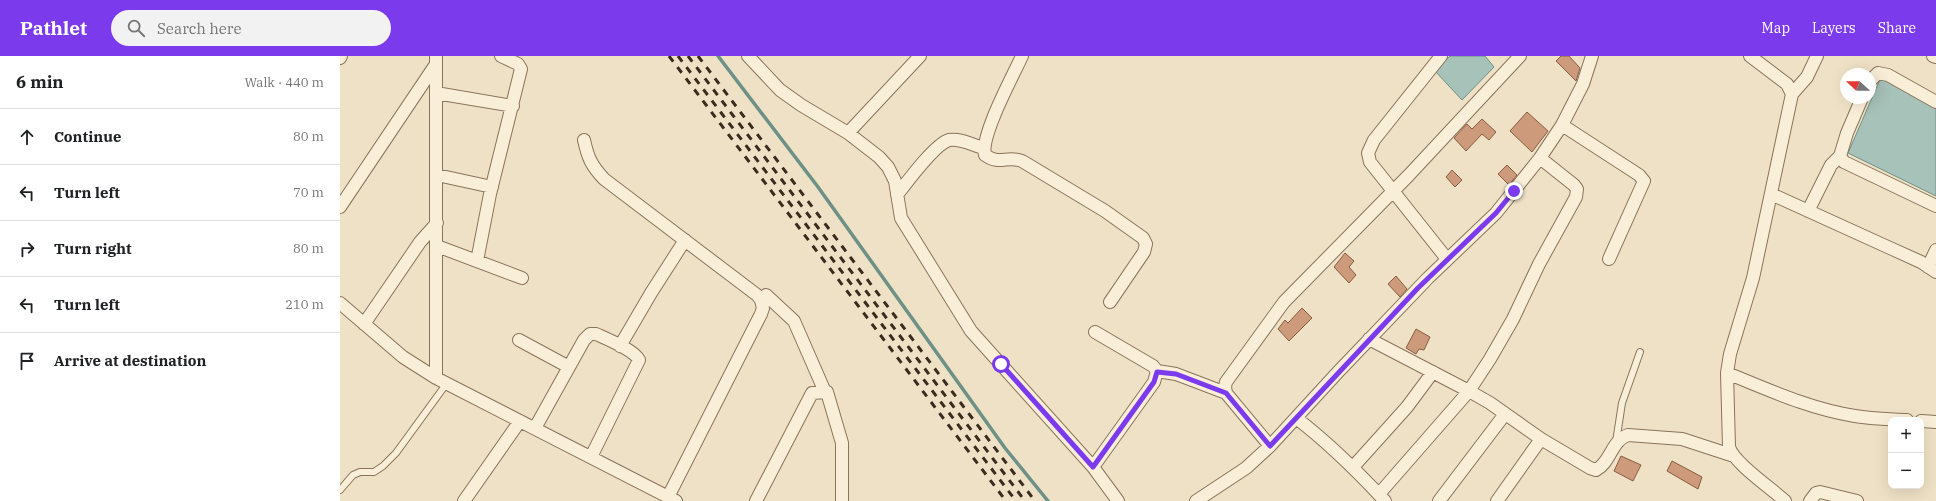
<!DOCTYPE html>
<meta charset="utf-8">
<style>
:root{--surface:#fff;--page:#f2f2f2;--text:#202124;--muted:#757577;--line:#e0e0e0;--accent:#7c3aed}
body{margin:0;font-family:"IBM Plex Serif",serif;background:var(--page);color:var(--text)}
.controls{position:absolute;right:12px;bottom:12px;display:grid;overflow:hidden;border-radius:8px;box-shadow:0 4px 16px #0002}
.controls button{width:36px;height:36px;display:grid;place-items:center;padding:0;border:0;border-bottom:1px solid var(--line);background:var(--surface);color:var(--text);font:20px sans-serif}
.compass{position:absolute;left:1500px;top:12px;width:36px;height:36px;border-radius:50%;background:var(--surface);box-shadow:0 4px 16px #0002;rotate:291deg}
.stop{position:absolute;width:12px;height:12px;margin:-9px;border:3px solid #7c3aed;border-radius:50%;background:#fff}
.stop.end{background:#7c3aed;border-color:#fff;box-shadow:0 1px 4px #0008}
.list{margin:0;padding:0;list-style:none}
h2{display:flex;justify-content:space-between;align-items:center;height:52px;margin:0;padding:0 16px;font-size:17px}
h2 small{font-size:13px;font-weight:400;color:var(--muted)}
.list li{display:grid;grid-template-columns:26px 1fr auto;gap:12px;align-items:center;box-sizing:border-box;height:56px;padding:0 16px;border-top:1px solid var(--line)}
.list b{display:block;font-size:15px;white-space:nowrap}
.list em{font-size:13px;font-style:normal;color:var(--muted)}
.icon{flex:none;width:22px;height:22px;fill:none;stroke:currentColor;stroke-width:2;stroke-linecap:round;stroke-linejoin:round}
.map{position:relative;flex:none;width:1596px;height:445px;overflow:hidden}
header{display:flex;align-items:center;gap:24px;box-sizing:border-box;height:56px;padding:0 20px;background:var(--accent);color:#fff}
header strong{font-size:19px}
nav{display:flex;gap:22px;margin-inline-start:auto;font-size:14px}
.search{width:280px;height:36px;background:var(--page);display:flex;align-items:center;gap:10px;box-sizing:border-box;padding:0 14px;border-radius:22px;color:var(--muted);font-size:15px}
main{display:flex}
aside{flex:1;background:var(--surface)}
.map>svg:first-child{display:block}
</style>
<header>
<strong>Pathlet</strong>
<div class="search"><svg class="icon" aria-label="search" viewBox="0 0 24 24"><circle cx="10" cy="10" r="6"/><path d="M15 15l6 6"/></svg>Search here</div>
<nav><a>Map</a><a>Layers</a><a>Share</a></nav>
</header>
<main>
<aside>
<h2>6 min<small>Walk · 440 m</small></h2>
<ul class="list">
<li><svg class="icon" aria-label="ahead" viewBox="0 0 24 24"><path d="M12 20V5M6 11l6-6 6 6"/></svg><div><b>Continue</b></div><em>80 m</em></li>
<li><svg class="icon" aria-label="left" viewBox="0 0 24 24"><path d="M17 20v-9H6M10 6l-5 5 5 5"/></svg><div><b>Turn left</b></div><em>70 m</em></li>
<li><svg class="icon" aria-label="right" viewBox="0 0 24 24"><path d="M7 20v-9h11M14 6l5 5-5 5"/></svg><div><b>Turn right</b></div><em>80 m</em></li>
<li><svg class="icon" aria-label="left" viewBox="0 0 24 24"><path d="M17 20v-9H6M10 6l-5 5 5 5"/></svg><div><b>Turn left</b></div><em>210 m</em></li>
<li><svg class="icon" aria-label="arrive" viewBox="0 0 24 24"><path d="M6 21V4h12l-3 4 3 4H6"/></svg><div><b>Arrive at destination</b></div></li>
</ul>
</aside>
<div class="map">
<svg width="1596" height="445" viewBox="0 0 1596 445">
<rect width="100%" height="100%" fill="#efe1c5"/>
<!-- water -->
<path fill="#a7c2b9" stroke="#6d9187" d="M1110 0H1145L1154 11 1122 44 1095 15Z
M1542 19 1596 47V140L1508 97Z"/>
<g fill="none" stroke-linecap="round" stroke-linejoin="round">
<!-- stream -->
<path stroke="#6d9187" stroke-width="3.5" d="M378 0 478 131 665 392 708 445"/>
</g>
<!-- building -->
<path fill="#cd9b7b" stroke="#895c40" d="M1221 0H1229L1240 12 1236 25 1216 5Z
M1187 56 1208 75 1192 96 1170 75Z
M1142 63 1156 76 1149 84 1142 78 1126 95 1114 82 1127 68 1132 73Z
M1167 109 1177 119 1169 129 1158 118Z
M1112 114 1122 124 1115 131 1106 121Z
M1005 197 1014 205 1009 211 1016 219 1009 227 994 211Z
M1056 220 1067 233 1060 241 1048 228Z
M962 252 972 262 949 285 938 273 945 264 948 267Z
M1076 273 1090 281 1084 294 1079 293 1076 298 1066 292Z
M1281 400 1301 409 1293 425 1274 415Z
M1332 405 1362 421 1358 433 1327 415Z"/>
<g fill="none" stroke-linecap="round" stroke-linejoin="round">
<!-- service casing -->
<g stroke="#8a735b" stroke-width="8">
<path id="service" d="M1276 386 1282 347 1300 296
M0 434 13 419 20 416H34L43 410 56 397 107 327"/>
</g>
<!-- minor casing -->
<g stroke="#8a735b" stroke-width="14">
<path id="minor" d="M96 0V322
M408 0 440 34 461 49 508 77 539 101 548 111 555 125 561 162 631 275 753 411 778 445
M682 0C673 20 640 80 645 99 661 110 666 99 682 105L765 155 803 182 806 188 804 196 770 246
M1101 0 1034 84 1028 97 1030 106 1107 203
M1410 0 1447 28 1452 38 1413 222 1390 298 1387 317 1389 391C1394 407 1431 432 1445 445
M1593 0 1596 1
M0 2 1 0
M1530 25 1538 17 1548 19 1596 46
M96 37 173 50
M1452 38 1467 21 1477 0
M1522 42 1507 77 1500 100 1504 106 1596 150
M1222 69 1299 119 1304 125 1269 203
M508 77 580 0
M244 84C248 102 251 109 264 123L417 239 421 244 423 252 421 258 328 441
M97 119 152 131
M1431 138 1550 192 1581 206 1596 216
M557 139C567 126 595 88 609 84 620 82 633 89 643 92
M0 151 96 8
M1468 155 1491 109 1500 100
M97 190 182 222
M137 205 150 138 181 13 178 8 161 0
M1588 211 1596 194
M426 239 454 265 485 336
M0 247 63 301 96 322 336 445
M24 268 80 186 97 167
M1029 283 1129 335 1150 347 1201 383 1250 412 1256 414C1271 406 1271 385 1288 379L1342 383 1391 399
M179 284 229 311
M280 290 311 237 345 184
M817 315 836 318 886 337
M1387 317C1429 334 1470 353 1515 360 1532 363 1549 363 1567 364
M956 362C989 387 1017 415 1045 445
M1581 365 1596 366
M195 372 244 284 250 278H256C267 283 294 294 299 304L251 401
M930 390 886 337 885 331 886 326 944 246 1069 119 1180 0
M753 411 814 326 817 315 813 310 755 276
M1013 411 1067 351 1093 316
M1039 438 1129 335 1150 303 1173 263 1199 208 1236 141 1237 133 1234 129 1200 102
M124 445 180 365
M416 445 472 337 487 336 502 387V445
M856 445 906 412 930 390 998 316 1088 222 1156 157 1200 102 1222 69 1243 28 1252 0
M1099 445 1165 358
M1157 445 1201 383
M1470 445 1476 437 1480 436 1517 445"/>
</g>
<!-- service -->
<use href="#service" stroke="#f9efd9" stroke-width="6"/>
<!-- minor -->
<use href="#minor" stroke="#f9efd9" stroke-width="12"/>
<!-- rail -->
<path stroke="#3a2b1f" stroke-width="3" stroke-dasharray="7 7" stroke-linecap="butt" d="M329 0 666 445
M338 0 676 445
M348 0 685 445
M358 0 695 445"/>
</g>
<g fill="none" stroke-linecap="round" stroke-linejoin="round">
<!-- route -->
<path stroke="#7c3aed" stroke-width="5" d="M661 308 753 411 814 326 817 316 836 318 886 337 930 390 1078 232 1156 157 1174 135"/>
</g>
</svg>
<div class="controls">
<button>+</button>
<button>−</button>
</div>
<svg class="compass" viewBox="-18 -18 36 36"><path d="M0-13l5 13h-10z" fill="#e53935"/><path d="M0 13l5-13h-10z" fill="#757577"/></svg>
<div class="stop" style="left:661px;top:308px"></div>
<div class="stop end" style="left:1174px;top:135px"></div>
</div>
</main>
